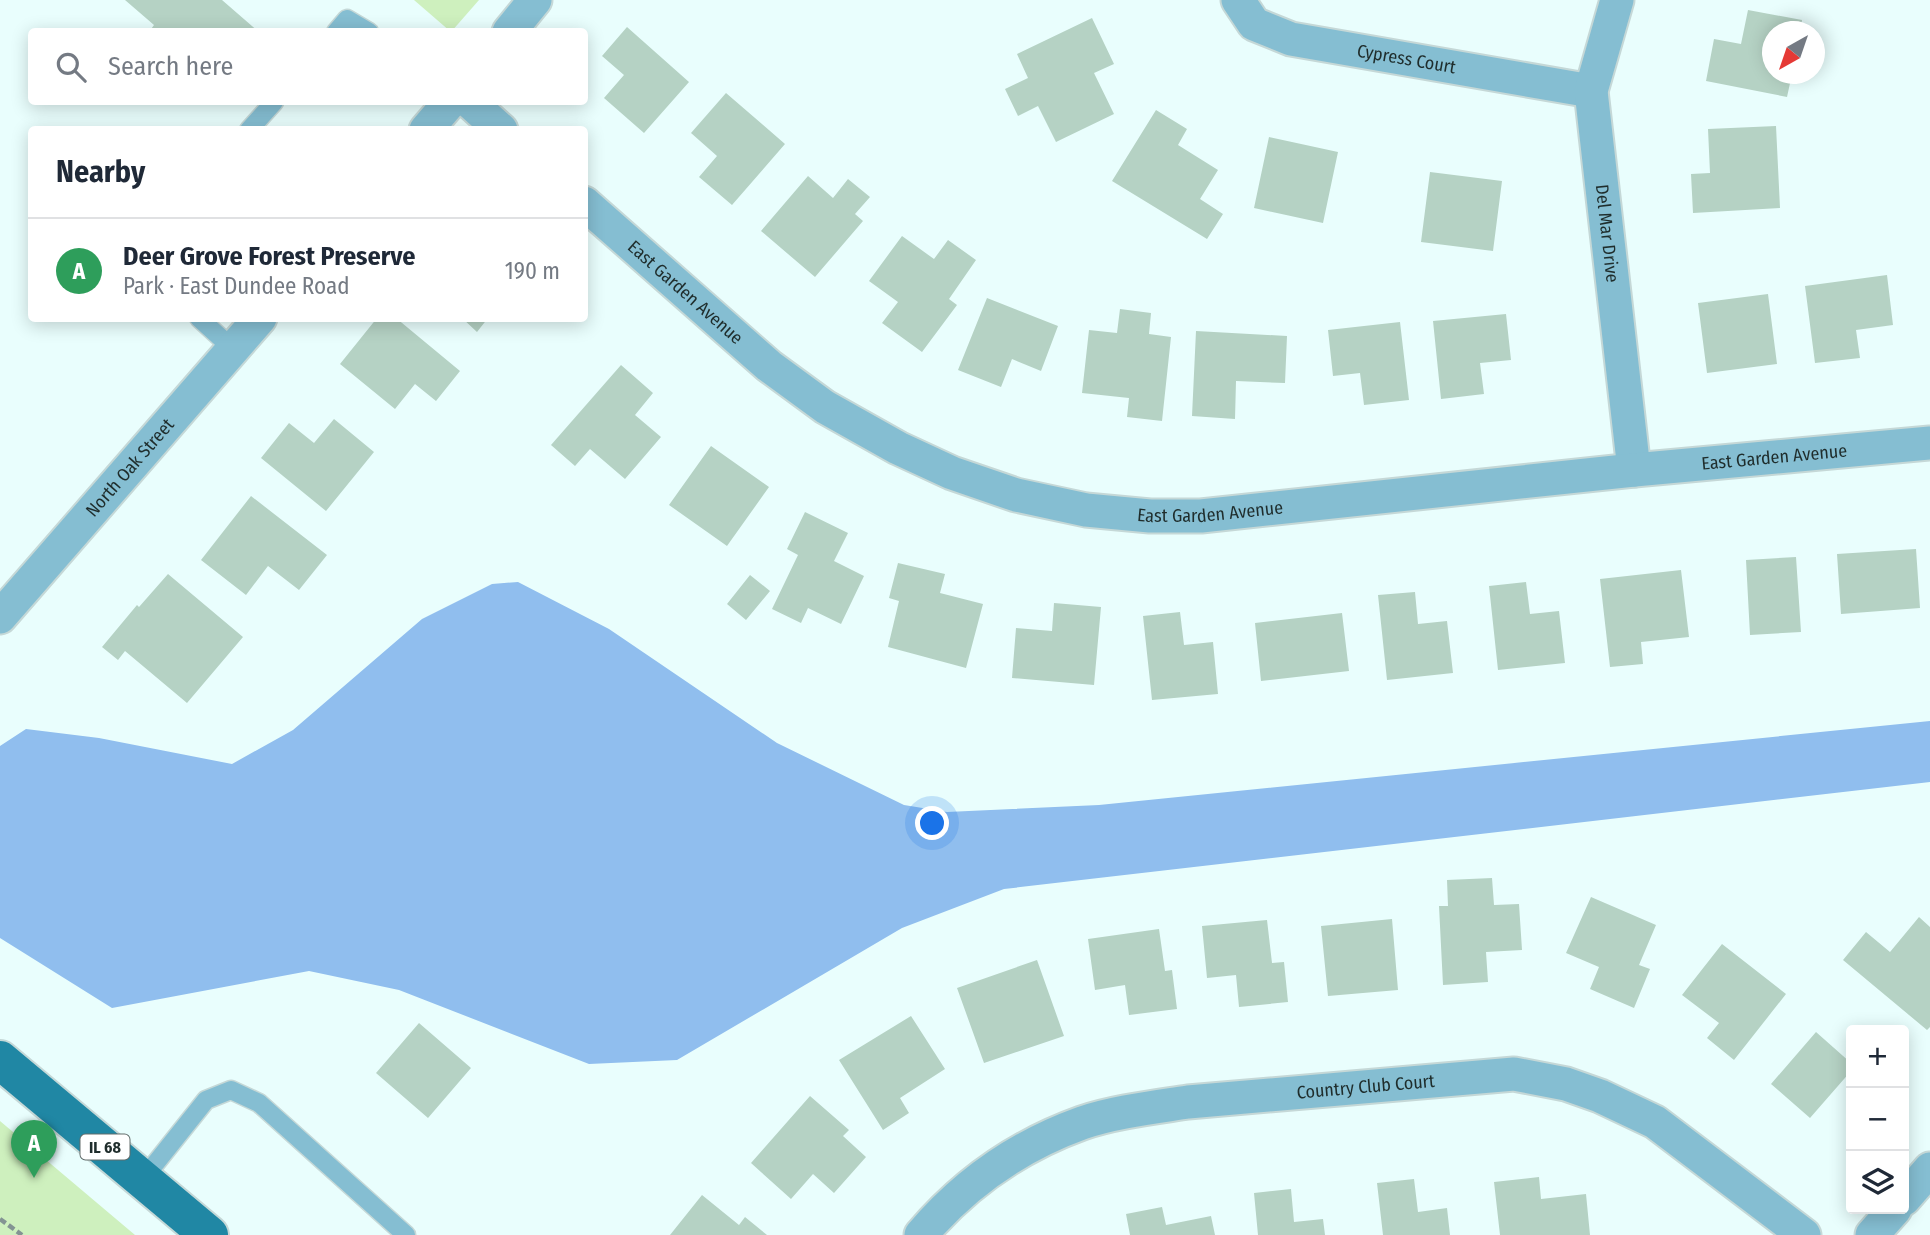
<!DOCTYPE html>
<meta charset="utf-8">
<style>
:root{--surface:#fff;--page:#f2f2f3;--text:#1f2937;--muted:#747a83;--line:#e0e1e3;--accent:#834013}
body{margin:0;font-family:"Fira Sans Condensed",sans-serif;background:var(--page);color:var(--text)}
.controls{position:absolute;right:21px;bottom:21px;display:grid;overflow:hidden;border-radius:7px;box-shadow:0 4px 18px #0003}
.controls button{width:63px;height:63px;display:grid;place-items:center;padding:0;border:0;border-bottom:2px solid var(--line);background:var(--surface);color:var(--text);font:35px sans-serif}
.compass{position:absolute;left:1762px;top:21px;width:63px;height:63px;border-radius:50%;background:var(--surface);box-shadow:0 4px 18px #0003;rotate:220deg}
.you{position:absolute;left:933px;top:824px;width:24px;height:24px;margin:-18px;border:5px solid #fff;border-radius:50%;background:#1a73e8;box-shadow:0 0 0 10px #1a73e833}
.badge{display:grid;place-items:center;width:46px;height:46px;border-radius:50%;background:var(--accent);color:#fff;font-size:23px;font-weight:700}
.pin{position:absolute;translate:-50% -58px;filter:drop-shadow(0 2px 4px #0008)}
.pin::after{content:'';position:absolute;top:37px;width:24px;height:21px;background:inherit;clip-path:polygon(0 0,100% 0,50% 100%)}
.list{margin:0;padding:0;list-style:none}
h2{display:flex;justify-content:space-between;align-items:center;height:91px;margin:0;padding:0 28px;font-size:30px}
h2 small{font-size:23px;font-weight:400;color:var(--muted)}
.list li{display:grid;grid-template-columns:46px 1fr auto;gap:21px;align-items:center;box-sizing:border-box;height:105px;padding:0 28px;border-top:2px solid var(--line)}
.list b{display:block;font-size:26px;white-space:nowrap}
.list p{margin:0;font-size:23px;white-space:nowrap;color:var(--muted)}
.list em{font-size:23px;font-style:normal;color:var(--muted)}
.icon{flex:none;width:38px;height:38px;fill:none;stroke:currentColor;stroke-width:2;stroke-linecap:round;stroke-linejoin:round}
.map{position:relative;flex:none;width:1930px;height:1235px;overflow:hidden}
.search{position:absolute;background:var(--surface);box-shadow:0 4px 18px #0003;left:28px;top:28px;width:560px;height:77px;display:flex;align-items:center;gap:18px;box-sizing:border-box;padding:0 24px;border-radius:7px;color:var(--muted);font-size:26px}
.panel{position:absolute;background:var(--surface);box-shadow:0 4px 18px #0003;left:28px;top:126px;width:560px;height:196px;border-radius:7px}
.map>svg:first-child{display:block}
</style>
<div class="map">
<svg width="1930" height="1235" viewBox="0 0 1930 1235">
<rect width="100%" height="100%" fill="#e9fefd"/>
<!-- green -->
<path fill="#cef0be" d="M414 0H479L451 32Z
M0 1121 135 1235H0Z"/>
<!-- water -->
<path fill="#90beee" d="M518 582 609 629 777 743 904 805 947 812 1099 805 1930 721V782L1004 889 902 928 677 1060 589 1064 399 990 309 971 112 1008 0 938V746L26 729 99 738 232 764 293 730 422 619 492 584Z"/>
<!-- building -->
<path fill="#b5d2c4" d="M125 0H222L259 32H149L154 25Z
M1748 10 1802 20 1800 32H1772V74H1792L1787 97 1706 81 1714 39 1741 44Z
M1092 18 1114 64 1094 73 1114 114 1056 142 1038 106 1018 116 1005 89 1028 78 1017 54Z
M627 27 689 82 644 133 604 98 624 75 602 56Z
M726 93 785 144 732 205 699 177 717 156 691 133Z
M1156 110 1187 129 1178 145 1218 170 1200 199 1223 214 1207 239 1112 181Z
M1776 126 1780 208 1693 213 1691 174 1710 173 1708 129Z
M1269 137 1338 152 1323 223 1254 208Z
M1430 172 1502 181 1493 251 1421 242Z
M808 176 833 198 848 179 870 197 855 214 863 221 815 277 761 231Z
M902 236 934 259 948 240 976 260 949 299 957 305 922 352 882 323 898 302 869 281Z
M1887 275 1893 325 1856 330 1860 358 1815 363 1805 286Z
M1768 294 1777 364 1707 373 1698 303Z
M987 298 1058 326 1041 371 1012 359 1001 387 958 370Z
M1120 309 1151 313 1149 334 1171 337 1162 421 1127 417 1129 398 1082 393 1089 330 1117 333Z
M1506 314 1511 360 1480 363 1484 394 1441 399 1433 321Z
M377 318H396L460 371 436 401 415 384 395 409 340 364Z
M462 318H488L477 332Z
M1400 322 1409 400 1364 405 1360 373 1333 376 1328 330Z
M1196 331 1287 336 1285 383 1236 381 1235 419 1192 416Z
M621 365 653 393 635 415 661 437 625 479 590 449 575 466 551 445Z
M334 419 374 452 326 511 261 458 289 423 314 443Z
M711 446 769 487 727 546 669 505Z
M251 496 327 555 299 590 268 566 246 595 201 560Z
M805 512 848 533 834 561 864 576 841 624 808 608 801 623 772 609 798 555 787 549Z
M1916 549 1920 608 1841 614 1837 554Z
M1796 557 1801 632 1750 635 1746 560Z
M898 563 945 574 940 593 983 604 966 668 888 647 899 601 889 598Z
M1681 570 1689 637 1641 642 1643 664 1610 667 1600 579Z
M168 574 243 637 187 703 125 651 118 660 102 647 137 605 139 607Z
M750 575 770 591 746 620 727 604Z
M1526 582 1530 614 1559 611 1565 663 1498 670 1489 586Z
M1415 592 1418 624 1447 621 1453 673 1387 680 1378 595Z
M1054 603 1101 607 1094 685 1012 678 1016 628 1052 631Z
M1180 612 1184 645 1213 642 1218 694 1152 700 1143 616Z
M1342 613 1349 671 1261 681 1255 623Z
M1492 878 1494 905 1519 904 1522 950 1486 952 1488 982 1443 985 1439 906H1448L1447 880Z
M1591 897 1656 925 1639 965 1650 969 1634 1008 1590 989 1599 967 1566 953Z
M1919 917 1930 927V1027L1927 1030 1843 960 1866 932 1890 952Z
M1392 919 1398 990 1328 996 1321 926Z
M1267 920 1272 963 1284 962 1288 1002 1239 1007 1236 975 1207 978 1202 926Z
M1159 929 1165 971 1172 970 1177 1009 1129 1015 1125 985 1095 990 1088 939Z
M1722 944 1786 994 1734 1060 1707 1038 1719 1023 1682 995Z
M1037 960 1064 1036 984 1063 957 988Z
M911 1016 945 1069 900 1098 909 1113 883 1130 839 1060Z
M419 1023 471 1068 428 1118 376 1073Z
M1816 1032 1851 1063V1071L1810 1118 1771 1084Z
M810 1096 849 1130 843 1136 866 1157 834 1193 813 1174 791 1199 751 1163Z
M1539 1177 1541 1199 1586 1194 1590 1235H1500L1494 1182Z
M1414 1179 1418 1212 1447 1208 1450 1235H1383L1377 1183Z
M1291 1189 1294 1222 1323 1219 1325 1235H1258L1254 1193Z
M702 1195 739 1225 745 1217 767 1235H670Z
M1162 1207 1166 1225 1211 1216 1215 1235H1130L1126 1214Z"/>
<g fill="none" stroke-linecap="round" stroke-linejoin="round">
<!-- lane casing -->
<g stroke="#c5d8d7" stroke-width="21">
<path id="lane" d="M336 32 347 19 369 32
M249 130 274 102
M199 318 233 349
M143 1179 206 1100 231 1090 259 1103 406 1235"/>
</g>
<!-- street casing -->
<g stroke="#c5d8d7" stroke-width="37">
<g id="street">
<path id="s1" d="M1238 0 1254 24 1291 39 1591 91"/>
<path id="s2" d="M1617 0 1591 91 1634 470"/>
<path d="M509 32 535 0"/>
<path d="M470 102 501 130"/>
<path d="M426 130 450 102"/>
<path id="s3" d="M584 203 769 366 825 407 898 448 952 473 1016 495 1086 510 1150 516H1201L1634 470 1930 443"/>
<path id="s4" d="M0 617 260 318"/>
<path d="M1904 1199 1930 1169"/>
<path id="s5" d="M921 1235C965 1183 1018 1146 1082 1123 1113 1112 1156 1107 1188 1102L1514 1074 1566 1084 1600 1096 1655 1122 1804 1235"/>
<path d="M1872 1235 1895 1209"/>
</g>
</g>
<!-- primary casing -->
<g stroke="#c5d8d7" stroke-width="42">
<path id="primary" d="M0 1060 209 1235"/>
</g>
<!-- path -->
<path stroke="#839493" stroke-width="4.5" stroke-dasharray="7 3.5" stroke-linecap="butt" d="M0 1219 22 1235"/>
<!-- lane -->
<use href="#lane" stroke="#85bed2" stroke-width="18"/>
<!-- street -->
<use href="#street" stroke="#85bed2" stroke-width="33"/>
<!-- primary -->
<use href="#primary" stroke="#2087a4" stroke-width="38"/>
</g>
<g text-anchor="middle" stroke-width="7" stroke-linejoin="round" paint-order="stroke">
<!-- shield labels -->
<rect fill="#fff" stroke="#626c6b" stroke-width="2" x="80.5" y="1134.5" width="49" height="25" rx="5"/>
<g font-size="16" font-weight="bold" fill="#1f2d2c">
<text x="105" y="1153">IL 68</text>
</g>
<!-- street labels -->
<g font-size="18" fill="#1f2d2c" stroke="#fff">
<text dy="6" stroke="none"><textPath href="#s1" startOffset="186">Cypress Court</textPath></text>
<text dy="6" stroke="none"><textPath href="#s2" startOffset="238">Del Mar Drive</textPath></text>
<text dy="6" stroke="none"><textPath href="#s3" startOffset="135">East Garden Avenue</textPath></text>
<text dy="6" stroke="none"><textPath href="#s3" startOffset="1290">East Garden Avenue</textPath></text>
<text dy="6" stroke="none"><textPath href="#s4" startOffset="198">North Oak Street</textPath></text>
<text dy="6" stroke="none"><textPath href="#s3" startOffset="723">East Garden Avenue</textPath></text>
<text dy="6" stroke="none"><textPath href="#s5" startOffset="485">Country Club Court</textPath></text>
</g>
</g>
</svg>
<div class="controls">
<button>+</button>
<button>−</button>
<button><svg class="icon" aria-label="layers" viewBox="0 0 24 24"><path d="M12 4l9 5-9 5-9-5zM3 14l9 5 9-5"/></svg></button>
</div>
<svg class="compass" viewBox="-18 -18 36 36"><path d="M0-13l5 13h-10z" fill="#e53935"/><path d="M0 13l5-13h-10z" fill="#747a83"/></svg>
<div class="you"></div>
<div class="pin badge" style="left:34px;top:1178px;background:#2e9e5b">A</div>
<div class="search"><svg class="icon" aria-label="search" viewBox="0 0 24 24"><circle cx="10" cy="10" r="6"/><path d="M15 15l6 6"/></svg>Search here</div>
<section class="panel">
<h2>Nearby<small></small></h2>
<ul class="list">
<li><span class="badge" style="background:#2e9e5b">A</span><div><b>Deer Grove Forest Preserve</b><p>Park · East Dundee Road</p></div><em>190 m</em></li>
</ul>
</section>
</div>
